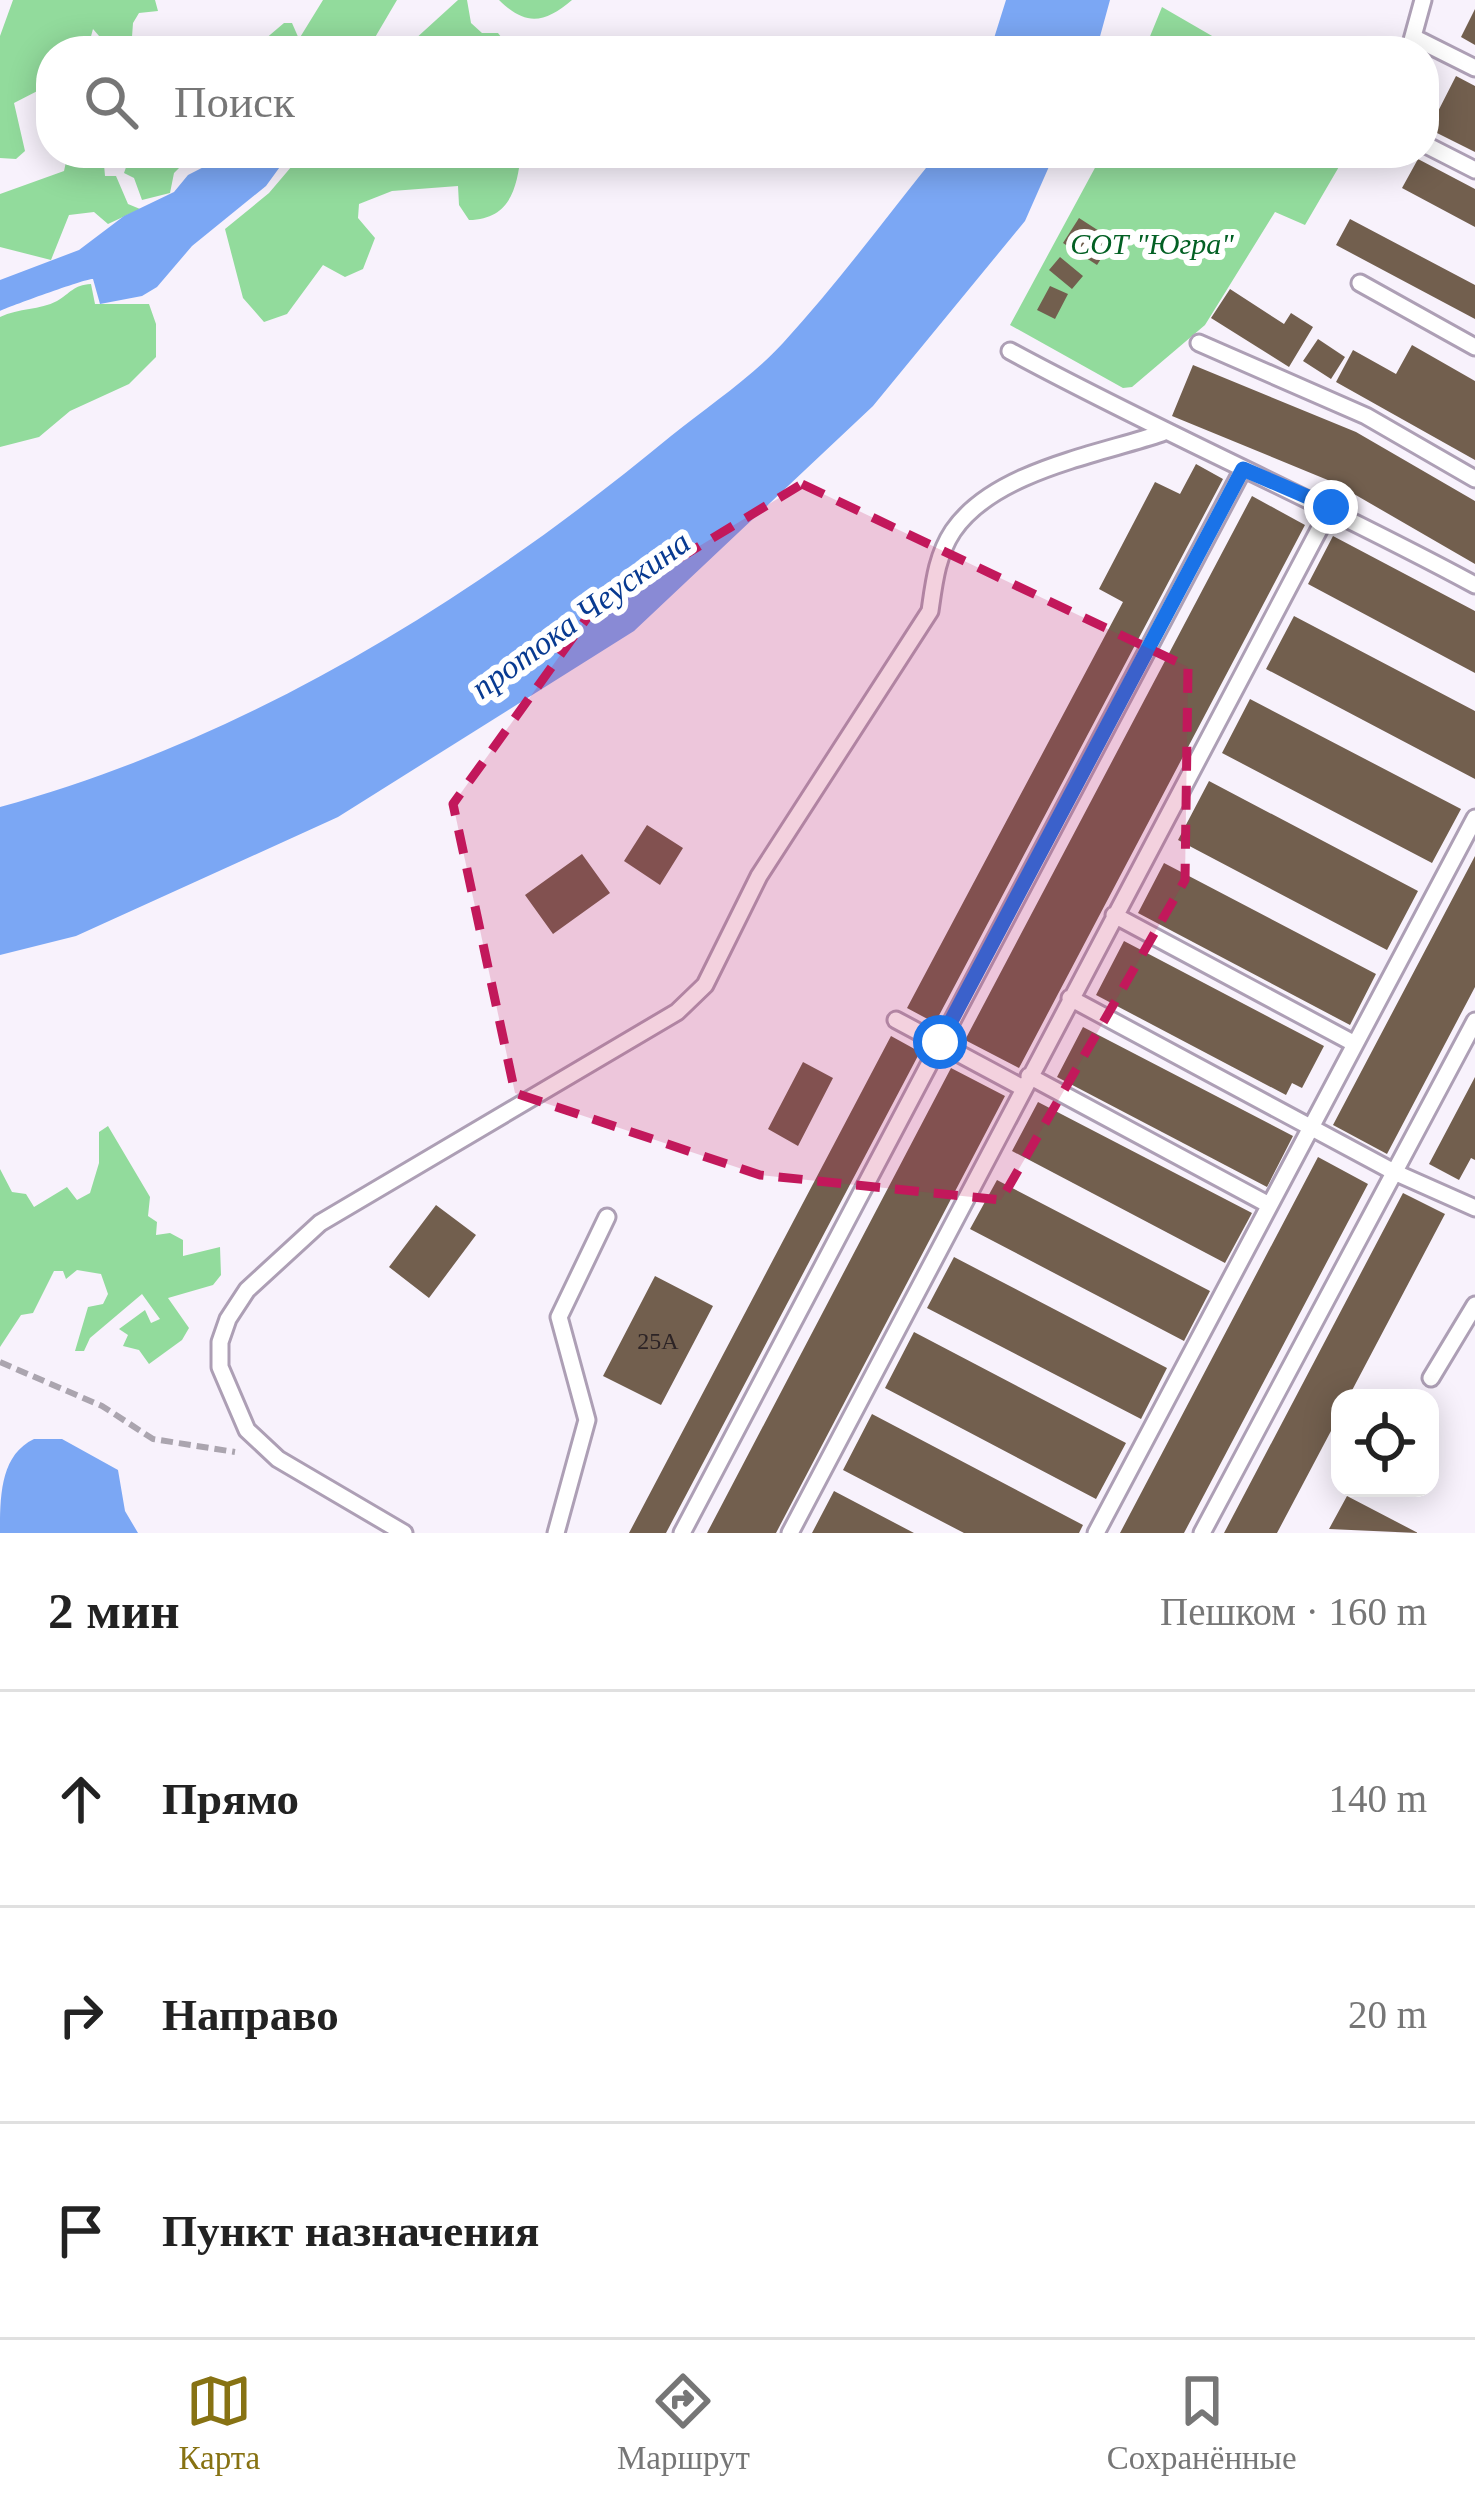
<!DOCTYPE html>
<html lang="ru">
<meta charset="utf-8">
<style>
:root{--surface:#fff;--page:#f2f2f2;--text:#222;--muted:#767676;--line:#e0e0e0;--accent:#877213}
body{margin:0;font-family:Georgia,serif;background:var(--page);color:var(--text)}
.controls{position:absolute;right:36px;bottom:36px;display:grid;overflow:hidden;border-radius:24px;box-shadow:0 6px 30px #0003}
.controls button{width:108px;height:108px;display:grid;place-items:center;padding:0;border:0;border-bottom:3px solid var(--line);background:var(--surface);color:var(--text);font:60px sans-serif}
.stop{position:absolute;width:36px;height:36px;margin:-27px;border:9px solid #1a73e8;border-radius:50%;background:#fff}
.stop.end{background:#1a73e8;border-color:#fff;box-shadow:0 3px 12px #0008}
.list{margin:0;padding:0;list-style:none}
h2{display:flex;justify-content:space-between;align-items:center;height:156px;margin:0;padding:0 48px;font-size:51px}
h2 small{font-size:39px;font-weight:400;color:var(--muted)}
.list li{display:grid;grid-template-columns:78px 1fr auto;gap:36px;align-items:center;box-sizing:border-box;height:216px;padding:0 48px;border-top:3px solid var(--line)}
.list b{display:block;font-size:45px;white-space:nowrap}
.list em{font-size:39px;font-style:normal;color:var(--muted)}
.icon{flex:none;width:66px;height:66px;fill:none;stroke:currentColor;stroke-width:2;stroke-linecap:round;stroke-linejoin:round}
.map{position:relative;flex:none;width:1475px;height:1533px;overflow:hidden}
.search{position:absolute;background:var(--surface);box-shadow:0 6px 30px #0003;left:36px;right:36px;top:36px;height:132px;display:flex;align-items:center;gap:30px;box-sizing:border-box;padding:0 42px;border-radius:48px;color:var(--muted);font-size:45px}
.sheet{height:804px;background:var(--surface)}
nav{display:flex;justify-content:space-around;align-items:center;box-sizing:border-box;height:168px;border-top:3px solid var(--line);background:var(--surface);font-size:33px;color:var(--muted)}
nav a{display:grid;justify-items:center;gap:6px}
nav .on{color:var(--accent)}
.map>svg:first-child{display:block}
</style>
<div class="map">
<svg width="1475" height="1533" viewBox="0 0 1475 1533">
<rect width="100%" height="100%" fill="#f8f2fc"/>
<!-- green -->
<path fill="#92db9c" d="M13 0H155L158 11 139 13 133 23 131 51H112L93 29 87 51H51V84L14 103 25 151 16 159 0 158V36Z
M323 0H397L367 51H251L284 23H292L299 39Z
M458 0H467L471 23 482 33H498L512 51H402Z
M499 0H572C545 23 526 27 499 0Z
M1162 7 1238 51H1144Z
M68 153H103L105 176H116L128 204 140 209 108 224 94 212 69 215 51 260 0 247V194L64 171Z
M131 153H222L184 163 174 173 170 193 142 200 134 178 124 173Z
M303 153H521C517 189 510 219 469 220L459 205 458 186 392 191 359 204 358 218 375 238 363 269 345 277 323 265 287 314 264 322 243 298 225 229 269 193Z
M1103 153H1347L1305 225 1275 212 1205 325 1132 387 1123 388 1010 325Z
M91 284 95 304H149L156 324V357L129 384 70 411 39 437 0 447V317C19 308 40 310 57 301 71 293 73 285 91 284Z
M108 1126 150 1197 148 1216 157 1222 156 1235 170 1233 183 1240V1256L220 1247 221 1275 213 1285 168 1298 189 1328 182 1340 149 1364 139 1350 123 1346 128 1335 119 1329 145 1310 151 1323 160 1319 142 1294 90 1338 84 1351H75L88 1307 103 1304 108 1294 101 1274 77 1270 66 1279 63 1271H54L33 1313 21 1315 0 1347V1169L12 1192 26 1194 34 1207 67 1187 77 1200 90 1193 99 1163V1132Z"/>
<!-- water -->
<path fill="#7ba7f4" d="M1006 0H1110L1096 51H990Z
M231 153H290L266 186 192 246 157 287 142 296 100 304 93 279C87 278 8 307 0 311V280L79 250 124 216 174 192 188 175Z
M938 153H1055L1025 221 873 406 634 631 338 817 76 936 0 955V807C248 739 474 599 671 436 708 406 751 378 783 343 838 283 887 216 938 153Z
M34 1439H62L118 1470 125 1511 138 1533H0C0 1497 0 1455 34 1439Z"/>
<!-- building -->
<path fill="#725f4e" d="M1475 9V45L1461 37Z
M1456 76 1475 86V152L1429 129Z
M1418 159 1475 189V227L1402 188Z
M1079 218 1113 240 1097 265 1063 243Z
M1350 219 1475 285V319L1336 245Z
M1060 257 1083 276 1072 289 1049 270Z
M1050 286 1068 294 1055 319 1037 310Z
M1230 289 1284 324 1291 313 1313 327 1289 367 1211 318Z
M1318 339 1345 357 1331 379 1303 361Z
M1412 345 1475 381V460L1336 382 1353 350 1396 374Z
M1193 365 1356 432 1475 501V564L1335 483 1172 416Z
M1196 464 1223 479 935 1023 907 1008 1123 602 1099 589 1155 482 1180 494Z
M1252 496 1305 525 1019 1068 965 1040Z
M1333 536 1475 611V673L1308 584Z
M1294 616 1475 711V779L1266 669Z
M1250 699 1461 809 1432 863 1222 753Z
M1209 781 1418 891 1387 950 1178 840Z
M647 825 683 848 660 885 624 861Z
M582 854 610 893 553 934 525 895Z
M1475 856V987L1387 1154 1333 1125Z
M1164 863 1376 974 1350 1025 1138 913Z
M1124 941 1324 1046 1302 1088 1292 1083 1286 1095 1096 995Z
M1083 1027 1293 1136 1267 1187 1057 1077Z
M891 1036 920 1052 666 1533H629Z
M803 1062 833 1078 798 1146 768 1129Z
M951 1068 1005 1096 776 1533H707Z
M1475 1077V1160L1471 1158 1459 1180 1429 1164Z
M1038 1102 1252 1213 1225 1263 1012 1151Z
M1318 1157 1368 1184 1184 1533H1120Z
M997 1180 1210 1291 1184 1341 970 1229Z
M1403 1193 1445 1214 1348 1398H1340V1414L1277 1533H1224Z
M436 1205 476 1235 429 1298 389 1267Z
M954 1257 1167 1368 1141 1419 927 1308Z
M655 1276 713 1306 661 1405 603 1376Z
M914 1332 1126 1443 1096 1499 885 1388Z
M872 1414 1083 1525 1079 1533H964L843 1470Z
M834 1491 914 1533H812Z
M1347 1496 1418 1533 1329 1529Z"/>
<g fill="none" stroke-linecap="round" stroke-linejoin="round">
<!-- lane casing -->
<g stroke="#ad9fb5" stroke-width="21">
<path id="lane" d="M1415 38 1475 68
M1409 51 1423 0
M1424 144 1475 170
M1360 283 1475 347
M1199 343 1366 416 1475 479
M1010 351C1163 434 1322 502 1475 585
M1114 915 1355 1044
M1070 998 1394 1172 1475 1208
M896 1020 1023 1088
M1029 1076 1269 1205
M1431 1378 1475 1305
M404 1533 278 1459 247 1430 220 1367V1342L228 1319 247 1290 320 1223 677 1012 705 985 759 876 930 611C934 583 937 555 953 531 994 471 1097 455 1162 433
M556 1533 587 1420 559 1317 607 1217
M682 1533 1243 469
M790 1533 1331 507
M1096 1533 1475 818
M1202 1533 1475 1021"/>
</g>
<!-- path -->
<path stroke="#aba5af" stroke-width="6" stroke-dasharray="12 6" stroke-linecap="butt" d="M0 1362 102 1406 153 1439 235 1452"/>
<!-- lane -->
<use href="#lane" stroke="#fff" stroke-width="15"/>
</g>
<g fill="none" stroke-linecap="round" stroke-linejoin="round">
<!-- route -->
<path stroke="#1a73e8" stroke-width="15" d="M940 1042 1243 469 1331 507"/>
</g>
<!-- marked area -->
<path fill="#c2185b" fill-opacity="0.2" stroke="#c2185b" stroke-width="9" stroke-dasharray="24 15" stroke-linejoin="round" d="M802 484 1188 667 1185 880 1001 1200 760 1175 515 1093 453 804 592 611Z"/>
<g text-anchor="middle" stroke-width="12" stroke-linejoin="round" paint-order="stroke">
<!-- number labels -->
<g font-size="24" fill="#2c2325">
<text x="658" y="1349">25А</text>
</g>
<!-- park labels -->
<g font-size="30" font-style="italic" fill="#036024" stroke="#fff">
<text x="1152" y="254">СОТ "Югра"</text>
</g>
<!-- water labels -->
<g font-size="33" font-style="italic" fill="#083a91" stroke="#fff">
<text transform="translate(580 614) rotate(-36)" y="12">протока Чеускина</text>
</g>
</g>
</svg>
<div class="controls">
<button><svg class="icon" aria-label="locate" viewBox="0 0 24 24"><circle cx="12" cy="12" r="6"/><path d="M12 2v4M12 18v4M2 12h4M18 12h4"/></svg></button>
</div>
<div class="stop" style="left:940px;top:1042px"></div>
<div class="stop end" style="left:1331px;top:507px"></div>
<div class="search"><svg class="icon" aria-label="search" viewBox="0 0 24 24"><circle cx="10" cy="10" r="6"/><path d="M15 15l6 6"/></svg>Поиск</div>
</div>
<section class="sheet">
<h2>2 мин<small>Пешком · 160 m</small></h2>
<ul class="list">
<li><svg class="icon" aria-label="ahead" viewBox="0 0 24 24"><path d="M12 20V5M6 11l6-6 6 6"/></svg><div><b>Прямо</b></div><em>140 m</em></li>
<li><svg class="icon" aria-label="right" viewBox="0 0 24 24"><path d="M7 20v-9h11M14 6l5 5-5 5"/></svg><div><b>Направо</b></div><em>20 m</em></li>
<li><svg class="icon" aria-label="arrive" viewBox="0 0 24 24"><path d="M6 21V4h12l-3 4 3 4H6"/></svg><div><b>Пункт назначения</b></div></li>
</ul>
</section>
<nav>
<a class="on"><svg class="icon" aria-label="map" viewBox="0 0 24 24"><path d="M3 6l6-2 6 2 6-2v14l-6 2-6-2-6 2zM9 4v14M15 6v14"/></svg>Карта</a>
<a><svg class="icon" aria-label="directions" viewBox="0 0 24 24"><path d="M12 3l9 9-9 9-9-9zM9 14v-3h6M13 9l2 2-2 2"/></svg>Маршрут</a>
<a><svg class="icon" aria-label="saved" viewBox="0 0 24 24"><path d="M7 4h10v16l-5-4-5 4z"/></svg>Сохранённые</a>
</nav>
